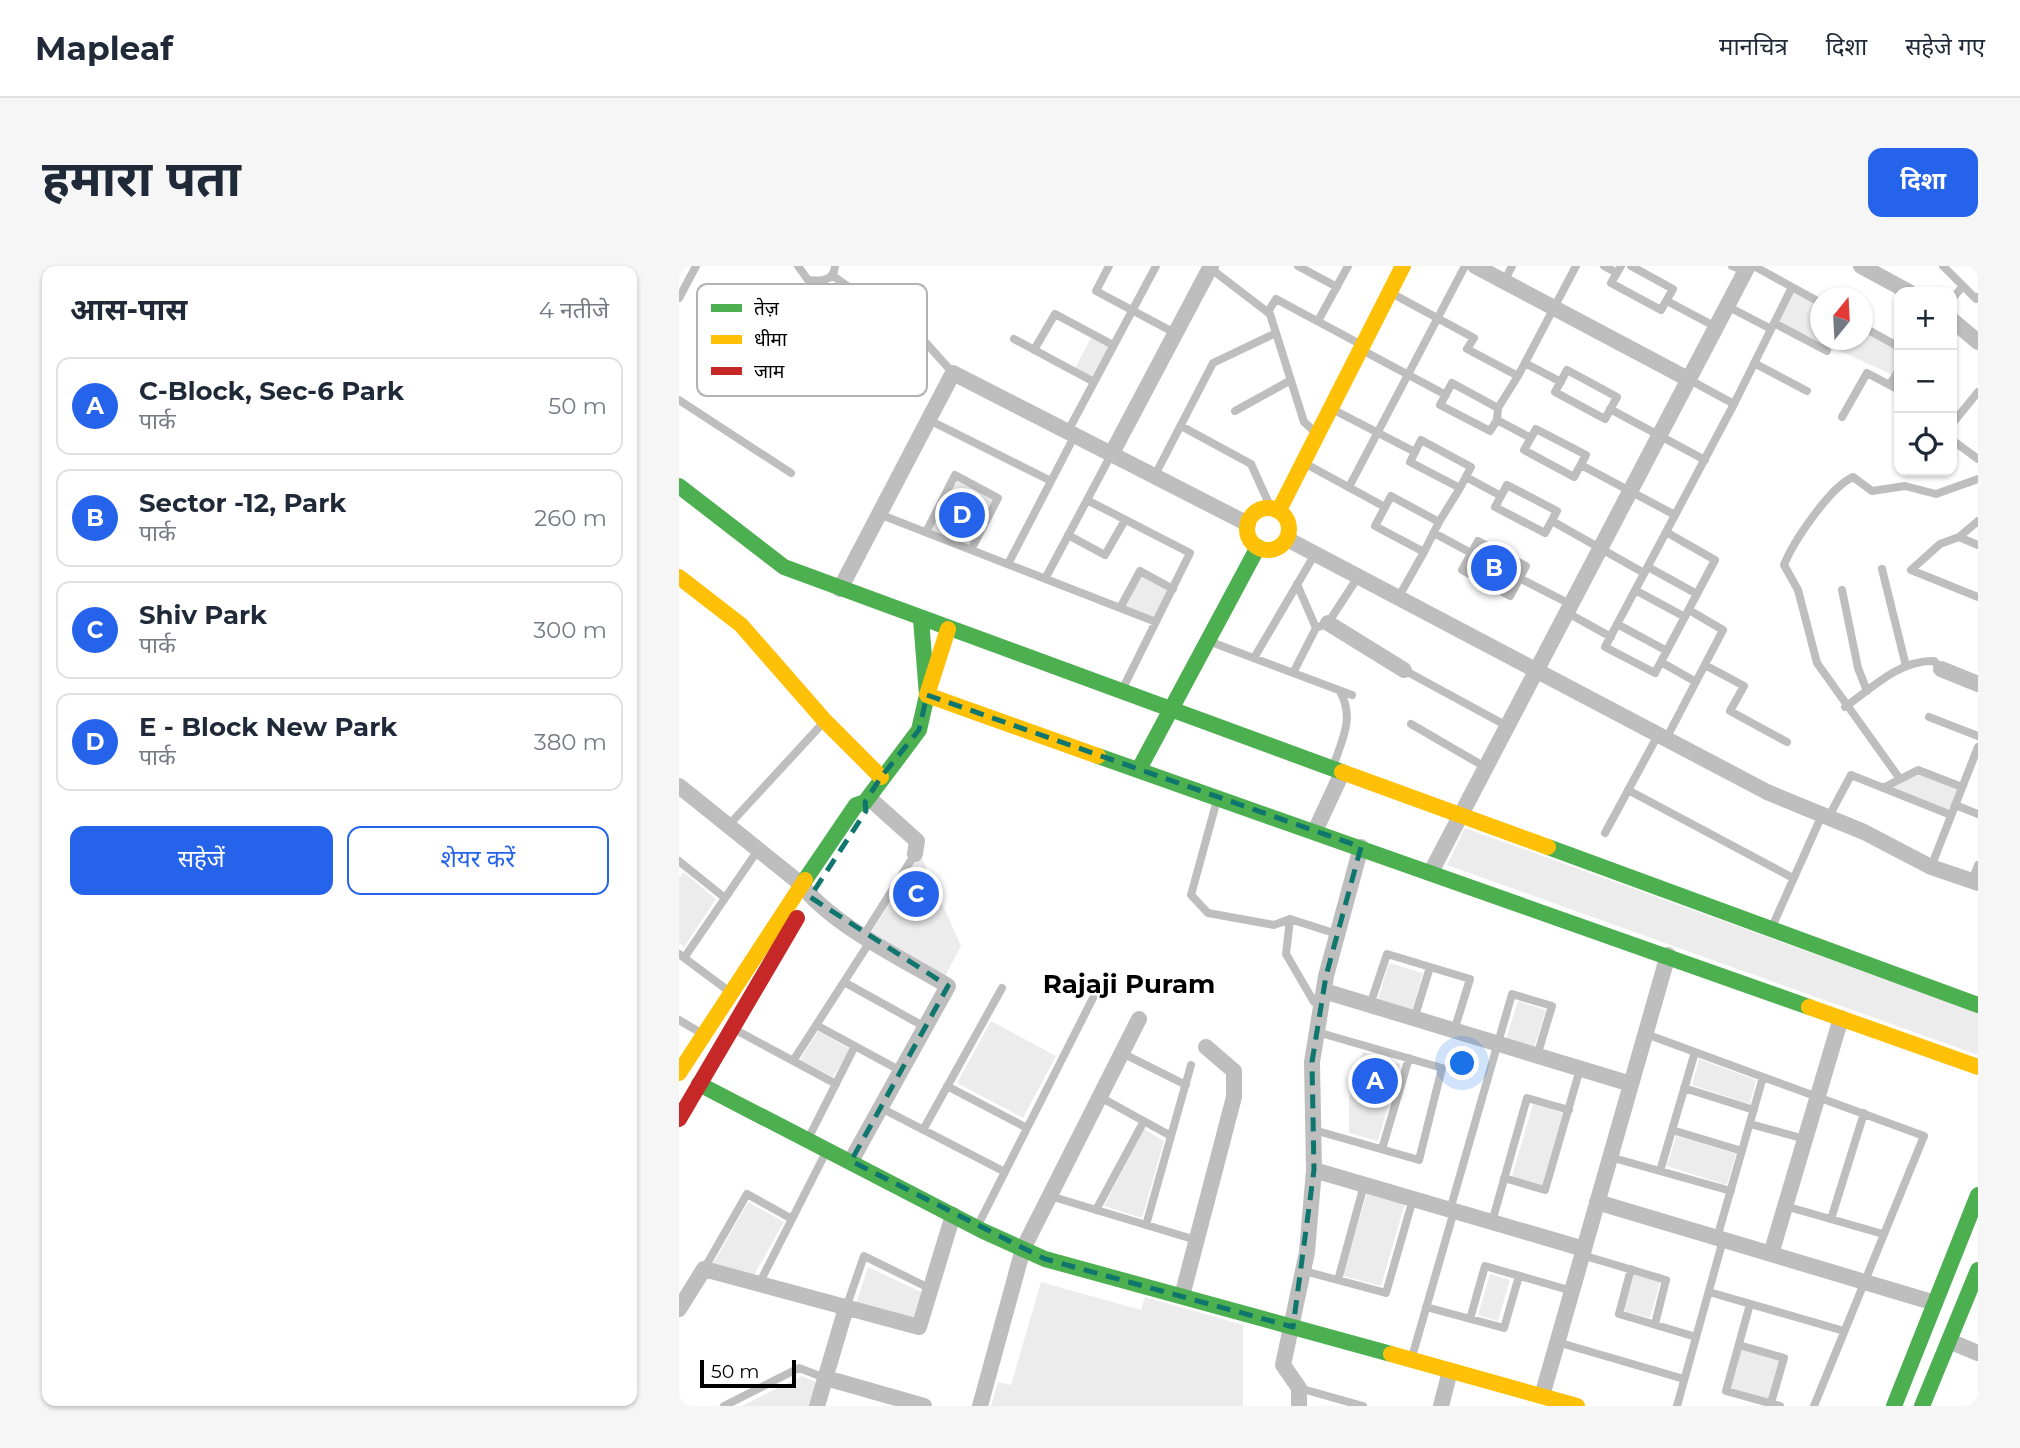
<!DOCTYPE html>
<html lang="hi">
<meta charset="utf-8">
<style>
:root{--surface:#fff;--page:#f6f6f7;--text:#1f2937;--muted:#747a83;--line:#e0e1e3;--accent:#2563eb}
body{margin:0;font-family:Montserrat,"Noto Sans Devanagari",sans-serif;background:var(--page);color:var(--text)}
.controls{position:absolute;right:21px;top:21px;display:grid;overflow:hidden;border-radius:14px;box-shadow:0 2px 5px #0004}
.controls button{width:63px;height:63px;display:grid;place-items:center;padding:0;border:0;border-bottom:2px solid var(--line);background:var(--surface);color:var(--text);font:35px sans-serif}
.compass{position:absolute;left:1131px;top:21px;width:63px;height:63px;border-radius:50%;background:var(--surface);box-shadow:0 2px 5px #0004;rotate:18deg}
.scale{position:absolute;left:21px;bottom:18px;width:96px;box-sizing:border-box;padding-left:7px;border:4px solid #000;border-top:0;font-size:19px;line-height:24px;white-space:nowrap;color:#000;-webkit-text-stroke:5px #fff;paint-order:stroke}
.you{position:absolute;left:784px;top:798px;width:24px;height:24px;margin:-18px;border:5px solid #fff;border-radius:50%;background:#1a73e8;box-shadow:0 0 0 10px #1a73e833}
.badge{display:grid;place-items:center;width:46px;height:46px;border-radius:50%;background:var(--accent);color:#fff;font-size:23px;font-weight:700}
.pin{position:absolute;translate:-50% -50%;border:4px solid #fff;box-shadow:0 2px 7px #0006}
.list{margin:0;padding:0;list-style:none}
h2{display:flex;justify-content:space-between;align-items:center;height:91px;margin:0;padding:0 28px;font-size:30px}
h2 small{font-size:23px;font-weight:400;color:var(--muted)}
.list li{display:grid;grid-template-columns:46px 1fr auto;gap:21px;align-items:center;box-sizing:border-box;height:98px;margin:0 14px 14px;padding:0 14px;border:2px solid var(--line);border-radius:14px}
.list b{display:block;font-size:26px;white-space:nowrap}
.list p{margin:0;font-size:23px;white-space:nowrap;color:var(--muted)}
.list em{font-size:23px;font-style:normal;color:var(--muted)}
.actions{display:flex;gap:14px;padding:21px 28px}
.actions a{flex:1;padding:16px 0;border:2px solid var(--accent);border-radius:14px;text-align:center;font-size:24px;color:var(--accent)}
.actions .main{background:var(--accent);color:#fff}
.icon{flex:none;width:38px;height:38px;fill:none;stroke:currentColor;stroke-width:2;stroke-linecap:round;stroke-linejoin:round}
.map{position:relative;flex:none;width:1299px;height:1140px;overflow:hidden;border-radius:14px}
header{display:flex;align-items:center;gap:42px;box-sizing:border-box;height:98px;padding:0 35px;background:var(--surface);border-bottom:2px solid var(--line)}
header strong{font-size:33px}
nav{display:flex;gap:38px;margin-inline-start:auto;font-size:24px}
.intro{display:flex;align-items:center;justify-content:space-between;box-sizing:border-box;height:168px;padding:0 42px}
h1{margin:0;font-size:49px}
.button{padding:18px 32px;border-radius:14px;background:var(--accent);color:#fff;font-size:24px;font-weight:700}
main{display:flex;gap:42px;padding:0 42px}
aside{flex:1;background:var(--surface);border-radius:14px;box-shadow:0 2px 5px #0004}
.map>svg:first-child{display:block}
</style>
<header>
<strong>Mapleaf</strong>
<nav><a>मानचित्र</a><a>दिशा</a><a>सहेजे गए</a></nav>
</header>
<div class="intro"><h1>हमारा पता</h1><a class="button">दिशा</a></div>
<main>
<aside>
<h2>आस-पास<small>4 नतीजे</small></h2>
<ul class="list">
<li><span class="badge">A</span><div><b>C-Block, Sec-6 Park</b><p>पार्क</p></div><em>50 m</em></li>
<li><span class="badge">B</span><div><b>Sector -12, Park</b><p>पार्क</p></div><em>260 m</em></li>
<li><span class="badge">C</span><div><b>Shiv Park</b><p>पार्क</p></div><em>300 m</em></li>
<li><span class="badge">D</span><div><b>E - Block New Park</b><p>पार्क</p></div><em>380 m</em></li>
</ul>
<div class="actions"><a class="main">सहेजें</a><a>शेयर करें</a></div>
</aside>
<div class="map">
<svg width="1299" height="1140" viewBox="0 0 1299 1140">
<rect width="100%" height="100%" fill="#fff"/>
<!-- green -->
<path fill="#ececec" d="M1114 23 1141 39 1142 74H1184V63L1220 83V101L1214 109 1097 56Z
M413 70 433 80 414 114 395 104Z
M277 212 317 232 292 282 249 265Z
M799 276 845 301 830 329 784 304Z
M461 307 492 323 476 354 443 341Z
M1239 505 1282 522 1272 548 1207 522Z
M786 562 1299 747V789L768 599Z
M241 588 282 680 265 712 192 667Z
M5 606 37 633 5 681 0 677V612Z
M710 697 744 707 733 744 699 733Z
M839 735 867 744 855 782 827 773Z
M312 755 377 790 344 852 278 817Z
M139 765 171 783 154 811 121 794Z
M684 786 721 798 699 875 670 867V833Z
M1020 793 1077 814 1071 838 1013 819Z
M854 838 884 847 863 919 833 910Z
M465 863 485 875 463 952 425 940Z
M997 870 1057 888 1048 919 988 900Z
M688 927 726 937 702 1020 664 1010Z
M69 936 105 956 75 1009 34 998Z
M189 1001 242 1026 233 1054 177 1038Z
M811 1008 831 1014 819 1055 799 1049Z
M955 1009 981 1016 971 1052 945 1045Z
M362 1016 462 1044 466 1031 564 1059V1140H312L319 1116 332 1119Z
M1060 1081 1103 1093 1091 1136 1048 1124Z
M123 1110 137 1116 130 1140H63Z"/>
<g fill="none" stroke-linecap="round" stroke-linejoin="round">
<!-- lane -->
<path stroke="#bebebe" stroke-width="8" d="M119 0 129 14C141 15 155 16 156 0
M430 0 417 25 496 67
M619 0 658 21
M925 0 938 7
M942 0 932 17 982 44 994 23 952 0
M1053 0 1066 5
M1075 0 1142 37
M1264 0 1297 33 1299 31
M531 2 591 48 625 156 636 166
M153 9 247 77 274 107
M825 16 833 0
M714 28 795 72 788 83 839 110 897 0
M0 32 17 0
M1273 33 1284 20
M988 35 1037 61
M1048 40 1092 63
M589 46 597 33 681 78
M639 55 669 0
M1095 57 1148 85
M1184 61 1220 81
M335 73 415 116
M355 84 376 48 434 79
M683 84 767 129
M846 97 882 116
M1075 97 1128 125
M888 104 938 131 926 153 876 126Z
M1009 113 1055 138
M773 117 819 142 818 154 811 165 761 139Z
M1211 118 1220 104
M0 134 112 207
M819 142 839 110
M931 143 1026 194
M655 144 736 186
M556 145 612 114
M1163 151 1188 107 1220 124
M250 154 372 215
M818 154 852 172
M1273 158 1299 126
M502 160 572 198 592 242
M857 163 907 189 895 211 845 184Z
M389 165 477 0
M742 174 792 201 781 222 731 196Z
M1273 174 1299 193
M627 198 706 241
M902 199 996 249
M476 209 534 97 597 67
M787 211 822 230
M828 219 878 245 866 267 816 241Z
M670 221 786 0
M712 230 760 256 745 286 696 260Z
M408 234 511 287 444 422
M200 248 477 356
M873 255 965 307
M1299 255 1280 271 1261 278 1232 304 1299 331
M760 256 781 222
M247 266 276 209 319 232 292 284
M987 266 1036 294 976 407 926 381 1055 138 1113 21
M755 267 792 287
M389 269 426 289 446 254
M1280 271 1299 279
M799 275 847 300 831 330 783 304Z
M329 298 396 169
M969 301 1018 328
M1203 303 1227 400
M840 312 891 338
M366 313 433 187
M618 318 637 362
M956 324 1006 351
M1163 324 1179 402 1188 425
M719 332 745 286
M441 342 461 305 494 323
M887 346 932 371
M938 358 988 385
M532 376 673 429
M575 392 636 288
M982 396 1017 416
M1026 399 1065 420 1051 445 1108 476
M725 404 828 460
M614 407 637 362 649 357 679 311
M1166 441C1193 422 1220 394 1255 395L1262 403
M1250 451 1299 470
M732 458 806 501
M987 473 1044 364 1010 344
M654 501C663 473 676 453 661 425
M1221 513 1138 397 1119 324 1105 299C1114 276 1151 221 1174 211L1193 225 1226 220 1257 228 1299 213
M1204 522 1239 504 1283 521
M949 524 1114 612
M538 534 512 629 529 647 595 659 611 653
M1276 539 1299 548
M1149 552 1172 509 1272 549
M49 560 144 457
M926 567 979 469
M0 595 46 632
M1252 601 1299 481
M1293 615 1299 599
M1093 661 1143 549
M185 669 236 588
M0 688 51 726
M5 692 79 584
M165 716 246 761
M643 739 635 736 607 688 611 653 658 668
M691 739 708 688 791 713 775 765
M735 753 751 701
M0 754 22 767
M137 759 222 805
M55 763 157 818
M967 768 1245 870 1135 1140
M443 787 507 819
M114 795 192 674
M268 820 348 862
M1005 822 1075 844
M421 831 492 870
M202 842 326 906
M1071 858 1126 873
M244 864 323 722
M635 864 740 894 763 802 638 766
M993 864 1063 885
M130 871 176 780
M703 883 730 792
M931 891 1052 925
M981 905 1016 786
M825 912 866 924 901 803
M371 930 517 974
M1106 940 1204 968
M417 944 465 855
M771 944 833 728 873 740 858 790
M1152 953 1185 847
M813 956 848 832 890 844
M467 959 512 799
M298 961 417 726
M1038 972 1084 811
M903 989 987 1014 976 1058
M25 1003 68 928 113 953
M952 1003 940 1048 1017 1071
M625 1005 707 1027 734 933
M659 1014 685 919
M80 1018 147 886
M1030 1026 1165 1065
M1071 1038 1047 1125 1101 1140
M747 1041 825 1062 840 1010
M167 1042 185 990 252 1023
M791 1053 806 1000 893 1025
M878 1076 1005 1113
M1060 1079 1105 1092 1092 1137
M733 1091 775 945
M620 1122 684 1140
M45 1140 120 1102 146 1112
M998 1140 1044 974"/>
<!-- street -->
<path stroke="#bebebe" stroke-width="16" d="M796 0 1009 113
M1182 0 1230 26
M1273 54 1299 76
M433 187 532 0
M608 273 1088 526 1185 566 1252 601 1299 617
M161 323 274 107 569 258
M649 357 725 404
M1262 403 1299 418
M0 520 122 618C151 658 226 694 269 720L172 895
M190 532 238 575 236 588
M636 565 663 507
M752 606 1069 0
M645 725 952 818
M635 904 905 983
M918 936 1256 1037
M1092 988 1162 752
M503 1030 555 831V805L527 781
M0 1043 25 1003 240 1061 274 949
M1270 1075 1299 1087
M147 1112 245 1140
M863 1130 989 689
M138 1140 167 1042
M301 1140 344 983 460 753
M620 1140V1122L604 1099 628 986 635 904 633 796 647 710 682 581
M762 1140 771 1105"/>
<!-- fast -->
<path stroke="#4caf50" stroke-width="16" d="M0 220 105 301 663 506
M419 490 1130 741
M460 503 579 281
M869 581 1299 739
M126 614 177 539 186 536 240 464 248 429 242 353
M20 818 304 965 366 993 712 1088
M1215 1140 1299 929
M1243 1140 1299 1004"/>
<!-- slow -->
<path stroke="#ffc107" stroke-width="16" d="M568 263a21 21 0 1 1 42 0a21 21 0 1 1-42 0Z
M600 244 724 0
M0 311 62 359 146 455 202 511
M269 363 248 429 419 490
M663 506 869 581
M1130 741 1299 801
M0 807 126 614
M712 1088 898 1140"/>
<!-- jam -->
<path stroke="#c62828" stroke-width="16" d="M0 853 118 652"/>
</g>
<!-- marked area -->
<path fill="none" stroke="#0f766e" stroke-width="5" stroke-dasharray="14 9" stroke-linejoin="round" d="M248 429 682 581 647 710 633 796 635 904 614 1061 366 993 172 895 269 720 131 631 187 545 186 536 202 511 240 464Z"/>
<g text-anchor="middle" stroke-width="5" stroke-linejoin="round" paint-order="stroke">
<!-- district labels -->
<g font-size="26" font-weight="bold" fill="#000" stroke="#fff">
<text x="450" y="727">Rajaji Puram</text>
</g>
</g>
<!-- legend -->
<rect x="18" y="18" width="230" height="112" rx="10" fill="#fff" stroke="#b2b2b2" stroke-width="2"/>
<rect x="32" y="38" width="31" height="8" fill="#4caf50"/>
<rect x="32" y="69" width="31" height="9" fill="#ffc107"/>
<rect x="32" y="101" width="31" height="8" fill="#c62828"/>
<g font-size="19" fill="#000">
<text x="75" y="49">तेज़</text>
<text x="75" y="80">धीमा</text>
<text x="75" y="112">जाम</text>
</g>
</svg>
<div class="controls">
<button>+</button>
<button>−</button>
<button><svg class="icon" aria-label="locate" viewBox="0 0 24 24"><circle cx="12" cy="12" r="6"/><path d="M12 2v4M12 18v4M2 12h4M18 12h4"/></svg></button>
</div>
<svg class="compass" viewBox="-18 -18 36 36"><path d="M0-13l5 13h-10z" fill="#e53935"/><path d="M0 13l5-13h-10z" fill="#747a83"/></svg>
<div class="scale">50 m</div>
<div class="you"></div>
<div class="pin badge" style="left:696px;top:815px">A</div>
<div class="pin badge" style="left:815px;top:302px">B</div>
<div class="pin badge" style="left:237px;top:628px">C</div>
<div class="pin badge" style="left:283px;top:249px">D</div>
</div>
</main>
